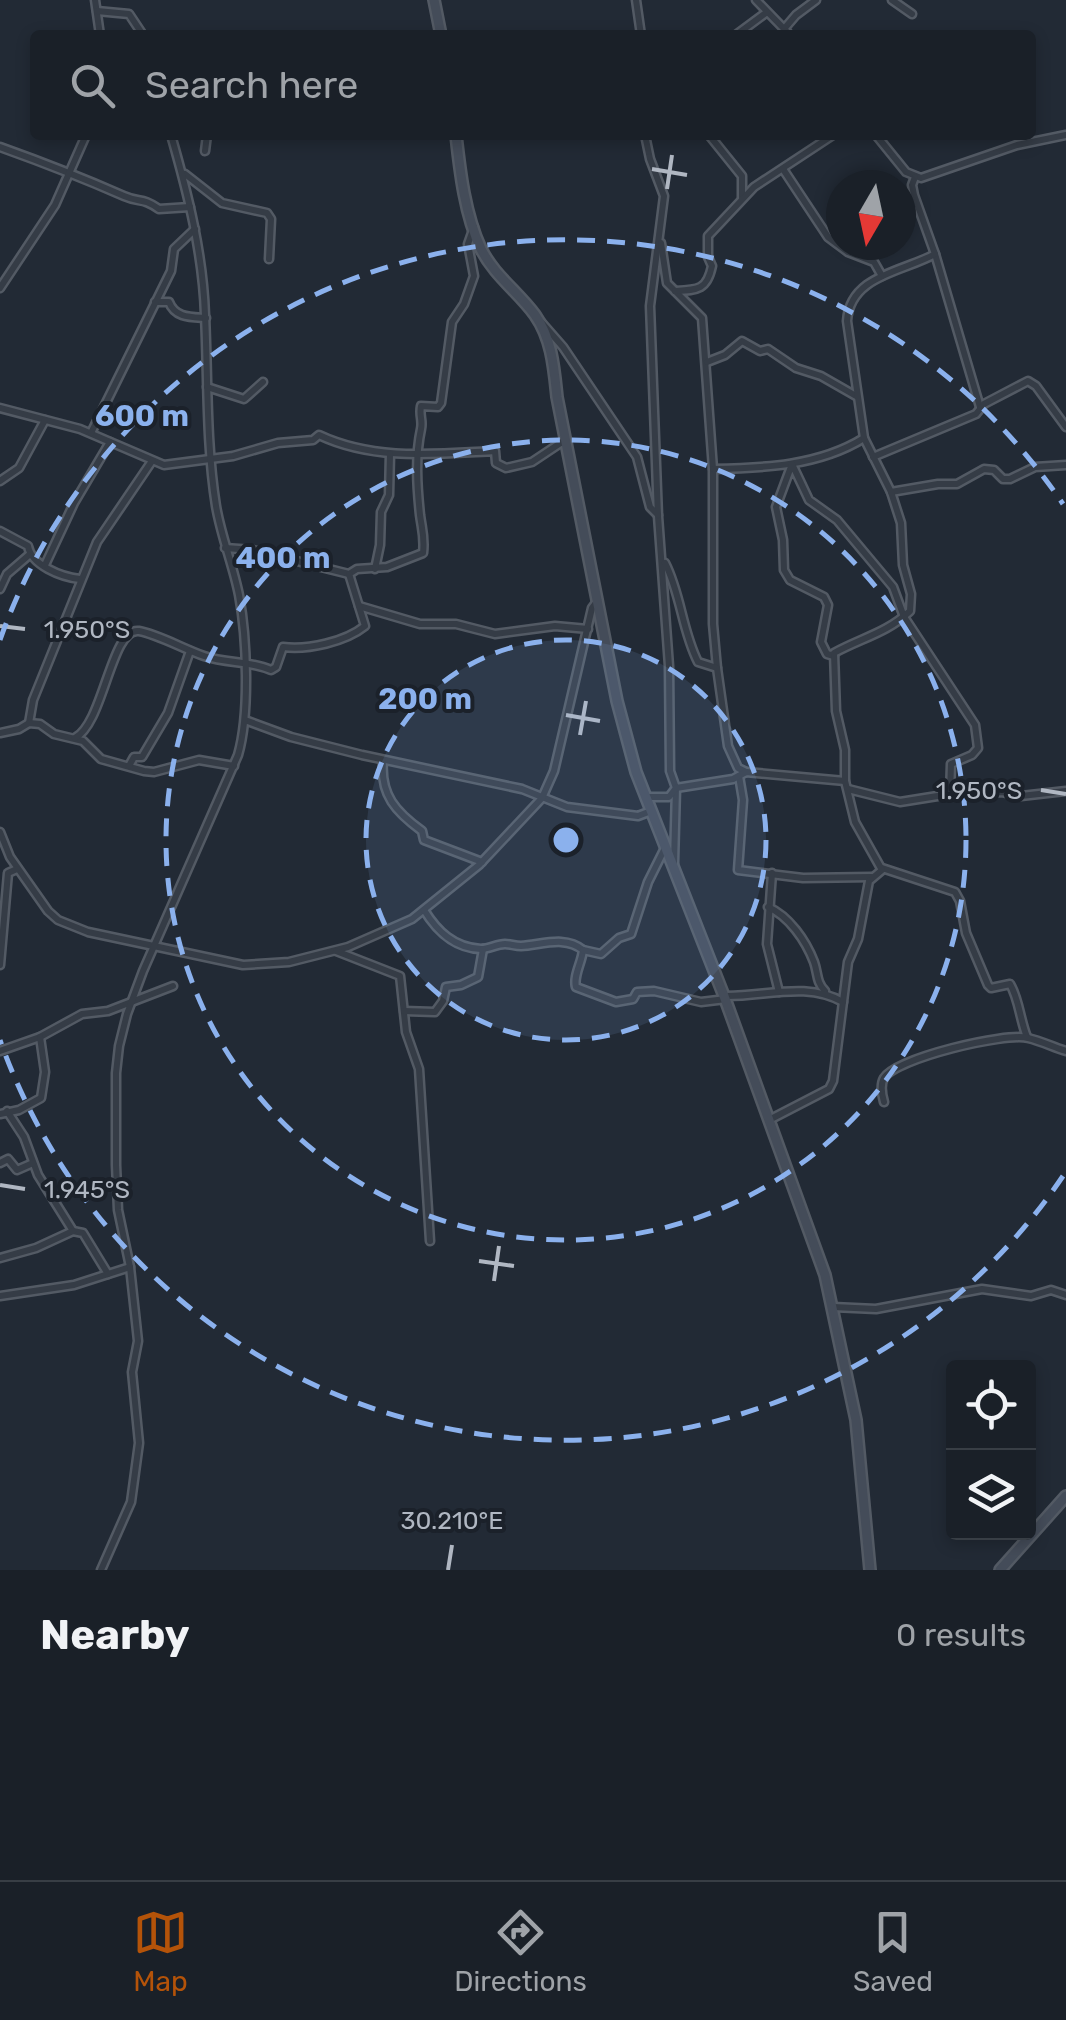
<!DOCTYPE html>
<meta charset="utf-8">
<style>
:root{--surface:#1a2028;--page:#272d34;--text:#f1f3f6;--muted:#9fa3a8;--line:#383e45;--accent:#b45309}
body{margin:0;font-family:Rubik,sans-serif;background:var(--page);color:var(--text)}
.controls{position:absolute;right:30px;bottom:30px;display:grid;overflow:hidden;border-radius:10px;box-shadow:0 5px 15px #0003}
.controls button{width:90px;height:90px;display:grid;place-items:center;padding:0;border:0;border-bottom:2px solid var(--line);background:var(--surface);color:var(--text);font:50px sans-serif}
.compass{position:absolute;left:826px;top:170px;width:90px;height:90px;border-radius:50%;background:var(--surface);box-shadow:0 5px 15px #0003;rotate:189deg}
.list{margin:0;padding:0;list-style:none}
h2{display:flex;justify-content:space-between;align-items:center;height:130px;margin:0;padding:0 40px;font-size:42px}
h2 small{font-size:32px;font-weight:400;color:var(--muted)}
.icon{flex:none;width:55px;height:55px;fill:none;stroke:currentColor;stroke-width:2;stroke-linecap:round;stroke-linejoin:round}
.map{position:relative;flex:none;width:1066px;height:1570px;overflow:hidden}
.search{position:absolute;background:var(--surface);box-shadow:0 5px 15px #0003;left:30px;right:30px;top:30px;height:110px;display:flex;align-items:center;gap:25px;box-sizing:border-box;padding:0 35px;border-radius:10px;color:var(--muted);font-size:38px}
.sheet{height:310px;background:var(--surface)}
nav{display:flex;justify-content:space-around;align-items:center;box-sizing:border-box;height:140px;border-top:2px solid var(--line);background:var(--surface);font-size:28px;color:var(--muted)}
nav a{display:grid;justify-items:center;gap:5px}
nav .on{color:var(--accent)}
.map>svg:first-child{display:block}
</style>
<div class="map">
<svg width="1066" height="1570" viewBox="0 0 1066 1570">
<rect width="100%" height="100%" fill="#222a35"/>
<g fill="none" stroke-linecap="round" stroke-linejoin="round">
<g stroke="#535a64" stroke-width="11">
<g id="street">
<polyline points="95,0 100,35"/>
<polyline points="636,0 641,35"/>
<polyline points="756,0 790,35"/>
<polyline points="892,0 912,14"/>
<polyline points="97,11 129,14 143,35"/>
<polyline points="784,29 796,15 816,0"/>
<polyline points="736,35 767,12"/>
<polyline points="645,135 650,159 664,196 650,306 658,516 669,666 670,771 676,788 674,863"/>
<polyline points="709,135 742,176 742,197"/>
<polyline points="876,135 906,172 921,178 1017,145 1066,135"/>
<path d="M0,147c42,15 83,31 124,49 16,7 18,1 35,13l31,-2"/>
<polyline points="205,151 207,135"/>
<polyline points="783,169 828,237 848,252 874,262 882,276"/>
<polyline points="185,174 222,203 267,213 271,219 269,259"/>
<polyline points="661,243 667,283 702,318 713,469 713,624 717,668"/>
<polyline points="935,254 980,407"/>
<polyline points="0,288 55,205 86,135"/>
<path d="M675,291c23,-1 32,-1 37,-25l-4,-9v-21l46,-49 79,-52"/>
<path d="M155,302h14c6,16 22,15 37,16"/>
<polyline points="542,323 563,347 637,457 650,507 658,515"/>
<polyline points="707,362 725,355 742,341 760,351 768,349 796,368 821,376 856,396"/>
<polyline points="207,387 244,399 263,382"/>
<path d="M0,408l80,21 84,36 69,-9 45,-13 35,-3 6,-5c55,26 116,19 176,16l1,12 10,5 26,-6 33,-22"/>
<polyline points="91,433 171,271 174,249 195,229"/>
<polyline points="873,457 976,414 984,404 1028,381 1036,386 1066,427"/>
<path d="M713,469c51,-1 106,-3 151,-31"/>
<polyline points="0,481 19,468 45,420"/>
<polyline points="891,492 938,484 957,484 984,469 994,470 1003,479 1010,479 1035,467 1066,465"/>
<path d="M0,531l28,15c3,19 33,31 52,33"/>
<path d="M225,548l28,2 96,24 8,-5 30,-2 36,-14c2,-15 -1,-23 -3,-38 -3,-29 -5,-58 1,-86 2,-9 -2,-13 0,-23l17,1 3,-4 11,-81 12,-18 10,-28 -6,-32 6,-17"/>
<path d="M665,563c16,31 17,68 33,99l19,6 11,78 10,22 8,4"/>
<polyline points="45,565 74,503 110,442"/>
<polyline points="375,569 380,545 381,512 389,495 390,454"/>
<polyline points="0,589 7,574 29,555"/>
<polyline points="359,606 420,624 456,624 495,634 555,626 588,629"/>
<polyline points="834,656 827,654 821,642 828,605 824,597 790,580 784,570 783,540 776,507 792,464 809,500 837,520 893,587 904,617 975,725 978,748 972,755 951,764 950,794"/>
<polyline points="245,720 291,737 362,755 522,789 567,807 638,816 651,811"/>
<polyline points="29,723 33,700 97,542 152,461"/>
<polyline points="0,733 19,729 29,723 40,724 54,734 83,741 101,759 144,771 154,772 199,760 234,766"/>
<path d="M75,738c29,-15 36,-111 64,-107 18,3 45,18 65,25 24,8 44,4 67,14l5,-3 7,-20c25,3 62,-5 82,-21l-16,-52"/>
<path d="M383,761c-3,34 13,51 39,70l2,9 58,22"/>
<polyline points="129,766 134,757 142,757 168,713 190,651"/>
<polyline points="739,776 743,800 738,870 803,878 871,877"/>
<polyline points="848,789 900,802 950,794 1002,792 1021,796 1066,791"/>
<polyline points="646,797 669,797 676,788 733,779 746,772 845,781"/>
<polyline points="0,832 10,857 48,911 58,920 88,932 243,965 289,962 348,947 412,919 479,865 542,798 554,771 592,608 598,600"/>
<path d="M882,868l73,24 5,9 6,32 22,52 3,3 19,-4c9,15 10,36 17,53"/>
<polyline points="772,873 767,944 779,992"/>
<path d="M768,907c21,9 38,34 46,55 4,11 2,20 11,29"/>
<path d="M424,910c13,21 30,38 57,39 8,0 16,-5 24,-5 5,0 10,2 16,2 20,-1 44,-11 62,4 -1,12 -10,26 -7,37l40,15 17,-3 4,-7 17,-1 47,11 25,-3"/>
<polyline points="583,950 601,954 619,938 631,934 648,882 665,848"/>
<polyline points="336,951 400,976 406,1032 419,1069 430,1241"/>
<polyline points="0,965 8,873 17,869"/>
<path d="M724,996c41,1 82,-15 119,6"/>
<polyline points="404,1011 435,1012 443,1001 446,987 461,985 478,977 483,949"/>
<polyline points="0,1051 40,1037 82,1014 108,1011 173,986"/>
<path d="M884,1102c-2,-7 -4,-17 0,-24 12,-20 122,-46 144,-40 13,3 25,9 38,13"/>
<polyline points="7,1111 24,1137 38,1175 73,1231 83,1233 108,1274"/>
<polyline points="0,1114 19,1110 41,1098 45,1072 40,1037"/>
<path d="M769,1120l60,-31 4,-8 15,-119 10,-23 11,-58 13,-11 -27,-48 -10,-41v-31l-9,-39 -2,-58c27,-15 53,-20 76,-42l1,-17 -8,-29 -2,-42 -10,-31 -27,-54 -17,-117c3,-46 56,-49 88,-67l-21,-59 -2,-10 3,-8"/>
<polyline points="0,1163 8,1159 17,1170 33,1163"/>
<polyline points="0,1258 36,1248 73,1231"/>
<polyline points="0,1296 74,1285 130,1267"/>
<polyline points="833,1307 876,1309 982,1289 1031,1296 1051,1290 1066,1295"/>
<path d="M101,1570l30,-68 8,-59 -7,-71 6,-31 -8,-74 -12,-57 -2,-45v-92l3,-27 8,-32 16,-43 95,-216c12,-42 9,-117 1,-160 -6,-30 -18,-59 -23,-89 -10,-63 -8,-128 -11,-191 -2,-61 -17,-121 -34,-180"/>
</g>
</g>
<g stroke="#535a64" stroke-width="14">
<g id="secondary">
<polyline points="434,0 441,35"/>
<path d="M456,135c4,37 9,80 25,114 13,26 37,43 54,66 17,24 19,53 22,82l60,304 19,71 88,224 101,279 31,145 14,150"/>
<polyline points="1000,1570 1066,1496"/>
</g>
</g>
<use href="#street" stroke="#353c46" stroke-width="6"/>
<use href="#secondary" stroke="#444c59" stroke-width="9"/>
</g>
<path fill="none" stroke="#b0b7c2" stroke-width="4" d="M652,169l35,6M667,189l5,-34M0,626l25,3M566,715l34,6M580,735l6,-34M1041,790l25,4M0,1185l25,4M479,1261l35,5M494,1281l5,-35M448,1570l4,-25"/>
<circle cx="566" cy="840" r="200" fill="#8bb1ed" fill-opacity=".12"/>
<g fill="none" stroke="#8bb1ed" stroke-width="5" stroke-dasharray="18 12">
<circle cx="566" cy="840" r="200"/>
<circle cx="566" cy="840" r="400"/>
<path d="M1063 1176A600 600 0 0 1 0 1040M0 640A600 600 0 0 1 1063 504"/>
</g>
<g font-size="25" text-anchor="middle" fill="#b0b7c2" stroke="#1b212a" stroke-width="8" stroke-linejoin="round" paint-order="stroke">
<text x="87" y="638">1.950°S</text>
<text x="979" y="799">1.950°S</text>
<text x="87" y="1198">1.945°S</text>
<text x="452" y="1529">30.210°E</text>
</g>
<circle cx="566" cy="840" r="15" fill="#8bb1ed" stroke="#1b212a" stroke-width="5"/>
<g font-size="30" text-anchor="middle" font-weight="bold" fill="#8bb1ed" stroke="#1b212a" stroke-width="8" stroke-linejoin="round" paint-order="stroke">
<text x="142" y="426">600 m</text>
<text x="283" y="568">400 m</text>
<text x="425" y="709">200 m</text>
</g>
</svg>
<div class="controls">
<button><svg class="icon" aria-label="locate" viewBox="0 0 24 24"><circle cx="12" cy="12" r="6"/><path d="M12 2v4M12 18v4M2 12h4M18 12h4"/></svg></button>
<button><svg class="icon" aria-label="layers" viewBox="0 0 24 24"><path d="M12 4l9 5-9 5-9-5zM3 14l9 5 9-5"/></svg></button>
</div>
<svg class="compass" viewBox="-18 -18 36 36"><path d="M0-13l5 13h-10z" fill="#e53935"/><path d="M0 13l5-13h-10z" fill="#9fa3a8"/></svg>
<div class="search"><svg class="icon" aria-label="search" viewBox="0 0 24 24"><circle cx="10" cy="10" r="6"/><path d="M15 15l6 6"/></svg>Search here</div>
</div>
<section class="sheet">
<h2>Nearby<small>0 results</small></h2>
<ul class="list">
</ul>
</section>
<nav>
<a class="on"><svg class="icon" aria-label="map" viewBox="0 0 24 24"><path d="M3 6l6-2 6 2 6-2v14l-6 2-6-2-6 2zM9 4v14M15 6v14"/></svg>Map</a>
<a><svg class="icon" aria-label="directions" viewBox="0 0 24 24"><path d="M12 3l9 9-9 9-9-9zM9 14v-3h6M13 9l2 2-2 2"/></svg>Directions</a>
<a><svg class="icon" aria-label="saved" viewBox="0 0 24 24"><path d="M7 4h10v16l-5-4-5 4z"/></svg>Saved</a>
</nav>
